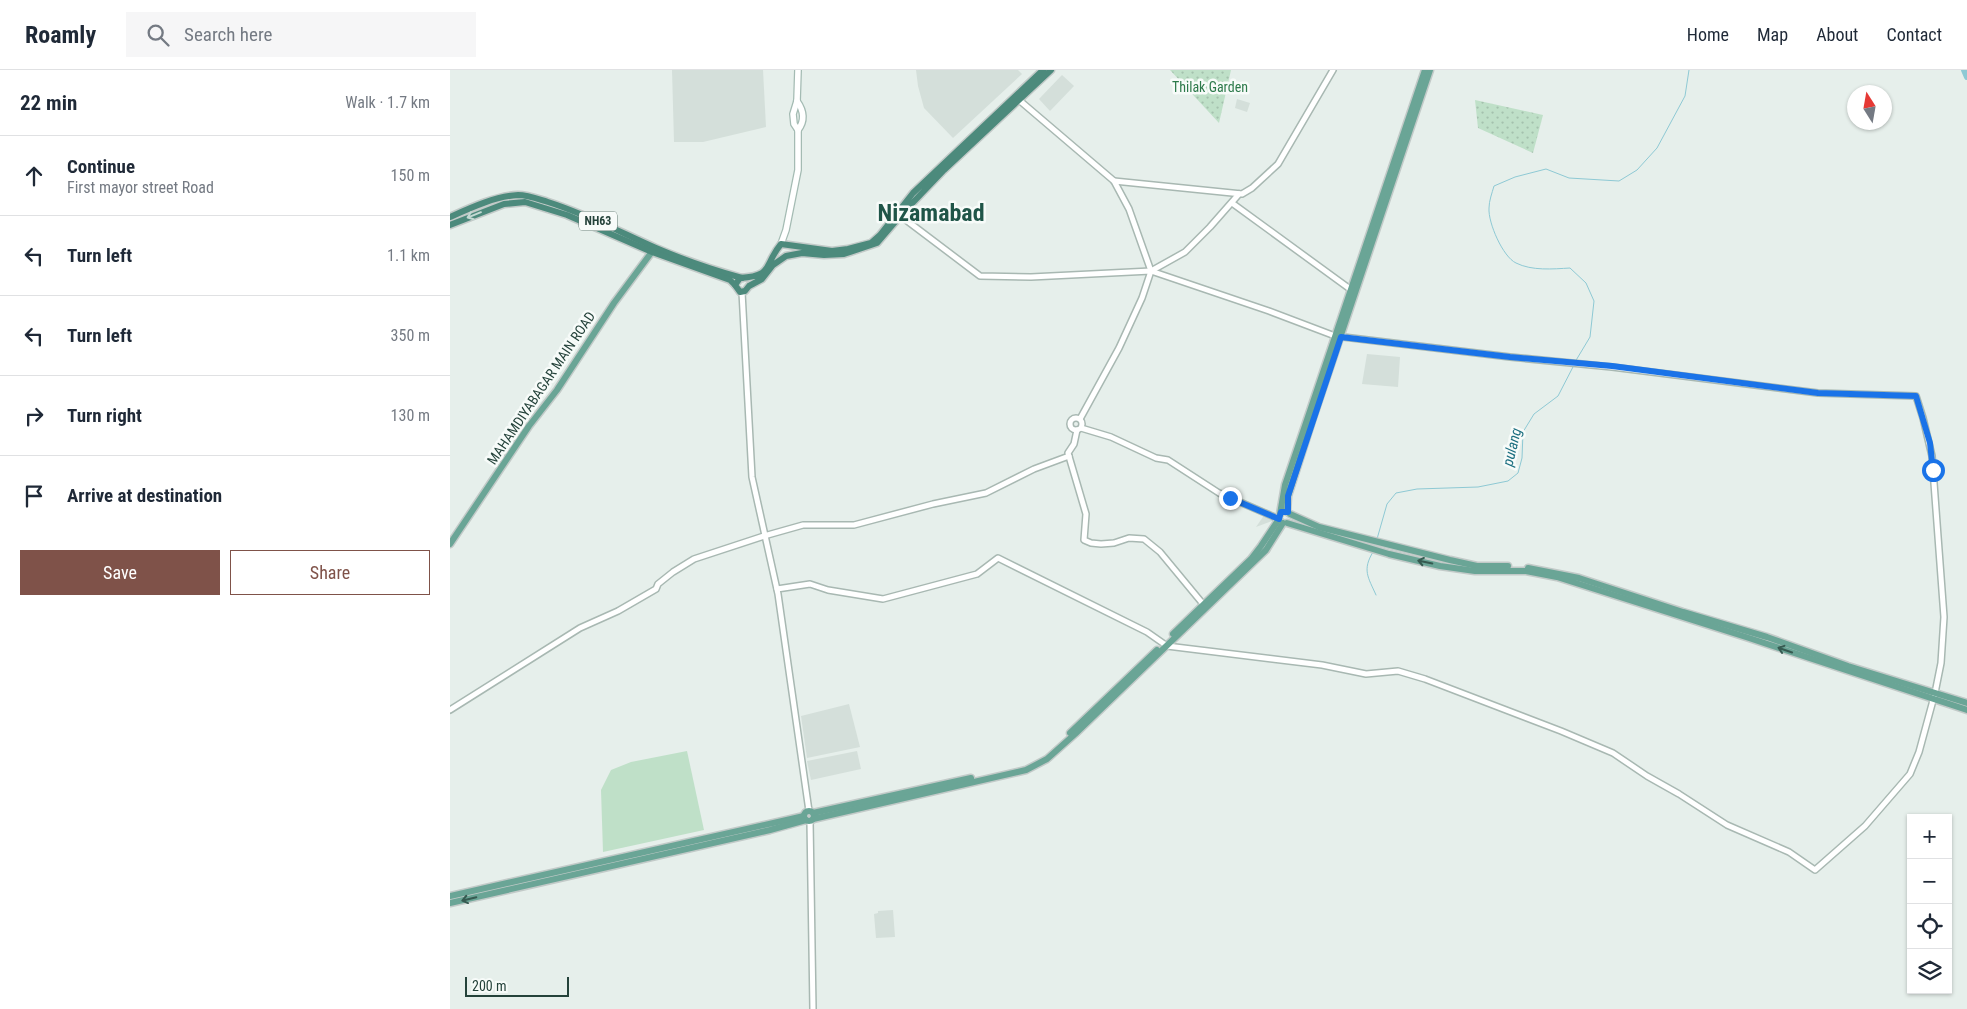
<!DOCTYPE html>
<meta charset="utf-8">
<style>
:root{--surface:#fff;--page:#f6f6f7;--text:#1f2937;--muted:#747a83;--line:#e0e1e3;--accent:#7f5249}
body{margin:0;font-family:"Roboto Condensed",sans-serif;background:var(--page);color:var(--text)}
.controls{position:absolute;right:15px;bottom:15px;display:grid;overflow:hidden;border-radius:0px;box-shadow:0 1px 4px #0004}
.controls button{width:45px;height:45px;display:grid;place-items:center;padding:0;border:0;border-bottom:1px solid var(--line);background:var(--surface);color:var(--text);font:25px sans-serif}
.compass{position:absolute;left:1397px;top:15px;width:45px;height:45px;border-radius:50%;background:var(--surface);box-shadow:0 1px 4px #0004;rotate:349deg}
.scale{position:absolute;left:15px;bottom:12px;width:104px;box-sizing:border-box;padding-left:5px;border:2px solid #24423a;border-top:0;font-size:14px;line-height:18px;white-space:nowrap;color:#24423a;-webkit-text-stroke:4px #f7fbf9;paint-order:stroke}
.stop{position:absolute;width:15px;height:15px;margin:-11px;border:4px solid #1a73e8;border-radius:50%;background:#fff}
.stop.end{background:#1a73e8;border-color:#fff;box-shadow:0 1px 5px #0008}
.list{margin:0;padding:0;list-style:none}
h2{display:flex;justify-content:space-between;align-items:center;height:65px;margin:0;padding:0 20px;font-size:21px}
h2 small{font-size:16px;font-weight:400;color:var(--muted)}
.list li{display:grid;grid-template-columns:32px 1fr auto;gap:15px;align-items:center;box-sizing:border-box;height:80px;padding:0 20px;border-top:1px solid var(--line)}
.list b{display:block;font-size:19px;white-space:nowrap}
.list p{margin:0;font-size:16px;white-space:nowrap;color:var(--muted)}
.list em{font-size:16px;font-style:normal;color:var(--muted)}
.actions{display:flex;gap:10px;padding:15px 20px}
.actions a{flex:1;padding:11px 0;border:1px solid var(--accent);border-radius:0px;text-align:center;font-size:18px;color:var(--accent)}
.actions .main{background:var(--accent);color:#fff}
.icon{flex:none;width:28px;height:28px;fill:none;stroke:currentColor;stroke-width:2;stroke-linecap:round;stroke-linejoin:round}
.map{position:relative;flex:none;width:1517px;height:939px;overflow:hidden}
header{display:flex;align-items:center;gap:30px;box-sizing:border-box;height:70px;padding:0 25px;background:var(--surface);border-bottom:1px solid var(--line)}
header strong{font-size:24px}
nav{display:flex;gap:28px;margin-inline-start:auto;font-size:18px}
.search{width:350px;height:45px;background:var(--page);display:flex;align-items:center;gap:12px;box-sizing:border-box;padding:0 18px;border-radius:0px;color:var(--muted);font-size:19px}
main{display:flex}
aside{flex:1;background:var(--surface)}
.map>svg:first-child{display:block}
</style>
<header>
<strong>Roamly</strong>
<div class="search"><svg class="icon" aria-label="search" viewBox="0 0 24 24"><circle cx="10" cy="10" r="6"/><path d="M15 15l6 6"/></svg>Search here</div>
<nav><a>Home</a><a>Map</a><a>About</a><a>Contact</a></nav>
</header>
<main>
<aside>
<h2>22 min<small>Walk · 1.7 km</small></h2>
<ul class="list">
<li><svg class="icon" aria-label="ahead" viewBox="0 0 24 24"><path d="M12 20V5M6 11l6-6 6 6"/></svg><div><b>Continue</b><p>First mayor street Road</p></div><em>150 m</em></li>
<li><svg class="icon" aria-label="left" viewBox="0 0 24 24"><path d="M17 20v-9H6M10 6l-5 5 5 5"/></svg><div><b>Turn left</b></div><em>1.1 km</em></li>
<li><svg class="icon" aria-label="left" viewBox="0 0 24 24"><path d="M17 20v-9H6M10 6l-5 5 5 5"/></svg><div><b>Turn left</b></div><em>350 m</em></li>
<li><svg class="icon" aria-label="right" viewBox="0 0 24 24"><path d="M7 20v-9h11M14 6l5 5-5 5"/></svg><div><b>Turn right</b></div><em>130 m</em></li>
<li><svg class="icon" aria-label="arrive" viewBox="0 0 24 24"><path d="M6 21V4h12l-3 4 3 4H6"/></svg><div><b>Arrive at destination</b></div></li>
</ul>
<div class="actions"><a class="main">Save</a><a>Share</a></div>
</aside>
<div class="map">
<svg width="1517" height="939" viewBox="0 0 1517 939">
<defs>
<pattern id="green-dots" width="8" height="8" patternUnits="userSpaceOnUse" patternTransform="scale(1.25)"><rect width="8" height="8" fill="#bfe0c8"/><path d="M2 2h.1M6 6h.1" fill="none" stroke="#a4c1ad" stroke-width="1.8" stroke-linecap="round"/></pattern>
</defs>
<rect width="100%" height="100%" fill="#e6efeb"/>
<g fill="#d4dfda">
<polygon points="222,0 313,0 316,57 253,72 224,72"/>
<polygon points="466,0 568,0 572,4 503,68 474,38 468,16"/>
<polygon points="612,5 624,16 600,41 589,29"/>
<polygon points="787,29 800,33 797,42 785,38"/>
<polygon points="917,284 950,287 948,317 912,314"/>
<polygon points="815,444 825,450 806,457"/>
<polygon points="399,634 410,677 357,688 351,646"/>
<polygon points="407,681 411,699 361,710 357,691"/>
<polygon points="443,840 445,867 426,868 424,844 428,843 428,841"/>
</g>
<g fill="url(#green-dots)">
<polygon points="720,0 781,0 769,53"/>
<polygon points="1025,30 1093,45 1083,83 1028,58"/>
</g>
<polygon fill="#bfe0c8" points="237,681 254,760 153,782 151,720 161,700 181,692"/>
<g fill="none" stroke-linecap="round" stroke-linejoin="round">
<g stroke="#8ec9d4" stroke-width="1">
<path d="M1125,292l15,-25 4,-36 -8,-18 -16,-15c-17,1 -38,3 -54,-5 -13,-6 -28,-40 -27,-55 0,-7 3,-15 5,-22l21,-9 31,-8 23,9 50,3 18,-11 20,-22 28,-52 4,-26"/>
<polyline points="927,469 937,434 946,423 967,419 1028,417 1058,411 1068,403 1072,388 1073,362 1084,344 1108,326 1124,295"/>
<path d="M923,482c-11,18 -5,25 3,43"/>
</g>
<polyline stroke="#8ec9d4" stroke-width="6" points="1514,0 1517,7"/>
<g stroke="#a8b8b2" stroke-width="8">
<g id="tertiary">
<polyline points="569,30 664,111 679,139 701,201 692,228 669,278 630,349"/>
<polyline points="664,111 792,124 802,118 828,94 883,0"/>
<polyline points="782,133 900,219"/>
<polyline points="701,201 735,182 760,157 789,124"/>
<polyline points="292,222 302,407 328,524 359,741"/>
<circle cx="626" cy="354" r="6"/>
<polyline points="631,358 661,367 706,388 718,390 769,423 829,449"/>
<polyline points="627,360 624,374 618,383 636,444 634,470 641,473 651,474 664,473 679,468 694,469 710,482 753,534"/>
<polyline points="327,519 360,514 378,520 433,529 527,504 548,488 697,562 717,576 872,595 916,604 948,601 975,609 1111,661 1163,683 1197,706 1229,724 1277,755 1339,782 1365,800 1415,756 1460,704 1469,682 1485,623 1491,593 1494,547 1482,386 1473,348 1466,326 1368,323 1162,297 1060,287 885,266 819,241 701,201 581,207 530,206 448,144"/>
<polyline points="0,640 130,558 168,541 206,519 208,514 223,502 244,489 314,466 353,455 404,455 483,434 536,423 584,399 619,386"/>
<polyline points="360,751 363,939"/>
</g>
</g>
<g stroke="#a4bbb3" stroke-width="8">
<g id="secondary">
<path d="M347,31c7,10 8,20 1,29"/>
<polyline points="331,174 336,160 348,100 348,60 344,54 343,44 347,31 348,0"/>
</g>
</g>
<g stroke="#c2cac8" stroke-width="9">
<g id="primary">
<polyline points="837,442 838,426 862,351 980,0"/>
<polyline points="830,444 835,415 975,0"/>
<polyline points="840,444 869,457 1000,490 1027,496 1058,496"/>
<polyline points="837,453 939,484 990,496 1025,501 1076,501 1107,507 1299,568 1517,640"/>
<polyline points="0,474 79,356 107,320 164,233 204,179"/>
<polyline points="1078,498 1129,508 1233,542 1317,567 1398,596 1517,633"/>
<polyline points="723,564 801,489 811,476 829,449"/>
<polyline points="620,663 707,580"/>
<circle cx="359" cy="746" r="5"/>
<polyline points="363,743 521,708"/>
<polyline points="363,749 576,700 597,689 625,664 816,480 833,453"/>
<polyline points="0,826 354,746"/>
<polyline points="0,833 320,760 356,750"/>
</g>
</g>
<g stroke="#c2cac8" stroke-width="9">
<g id="trunk">
<path d="M593,0l-130,123 -33,42 -9,8 -23,6 -16,2 -51,-7c-18,22 -7,32 -41,34l-5,7 5,7 5,-1 4,-5 13,-7 11,-14 13,-9 16,-3 22,2 20,-1 33,-11 24,-28 43,-45 107,-100"/>
<path d="M0,147c20,-9 46,-21 68,-22 10,0 20,4 30,7 38,12 72,30 108,46 28,12 57,22 86,30"/>
<polyline points="0,155 54,134 75,132 117,145 202,182 280,210 285,215"/>
</g>
</g>
<use href="#tertiary" stroke="#fff" stroke-width="5"/>
<use href="#secondary" stroke="#fff" stroke-width="5.5"/>
<use href="#primary" stroke="#6aa596" stroke-width="6"/>
<use href="#trunk" stroke="#4c8a7c" stroke-width="6"/>
</g>
<defs><path id="oneway-shaft" d="M-6 0H5M1.5-3L5.5 0L1.5 3" fill="none" stroke-width="1.6" stroke-linecap="round" stroke-linejoin="round" transform="scale(1.25)"/></defs>
<use stroke="#c4d9d4" href="#oneway-shaft" transform="translate(24 145) rotate(158)"/>
<g stroke="#365b51">
<use href="#oneway-shaft" transform="translate(975 492) rotate(-168)"/>
<use href="#oneway-shaft" transform="translate(1335 580) rotate(-161)"/>
<use href="#oneway-shaft" transform="translate(19 829) rotate(167)"/>
</g>
<g fill="none" stroke-linecap="round" stroke-linejoin="round">
<polyline stroke="#1a73e8" stroke-width="6" points="780,428 829,449 831,442 838,442 838,426 891,267 1060,287 1162,296 1368,323 1466,326 1480,373 1483,400"/>
</g>
<g text-anchor="middle" stroke-width="5" stroke-linejoin="round" paint-order="stroke">
<rect fill="#f7fbf9" stroke="#637a73" stroke-width="1" x="129" y="141.5" width="38" height="19" rx="4"/>
<g font-size="12" font-weight="bold" fill="#24423a">
<text x="148" y="155">NH63</text>
</g>
<g font-size="14" fill="#2d7a4b" stroke="#f7fbf9">
<text x="760" y="22">Thilak Garden</text>
</g>
<g font-size="14" fill="#24423a" stroke="#f7fbf9">
<text transform="translate(91 318) rotate(-56)" y="5">MAHAMDIYABAGAR MAIN ROAD</text>
</g>
<g font-size="15" font-style="italic" fill="#1c6f80" stroke="#f7fbf9">
<text transform="translate(1062 377) rotate(-76)" y="5">pulang</text>
</g>
<g font-size="24" font-weight="bold" fill="#1f5548" stroke="#f7fbf9">
<text x="481" y="151">Nizamabad</text>
</g>
</g>
</svg>
<div class="controls">
<button>+</button>
<button>−</button>
<button><svg class="icon" aria-label="locate" viewBox="0 0 24 24"><circle cx="12" cy="12" r="6"/><path d="M12 2v4M12 18v4M2 12h4M18 12h4"/></svg></button>
<button><svg class="icon" aria-label="layers" viewBox="0 0 24 24"><path d="M12 4l9 5-9 5-9-5zM3 14l9 5 9-5"/></svg></button>
</div>
<svg class="compass" viewBox="-18 -18 36 36"><path d="M0-13l5 13h-10z" fill="#e53935"/><path d="M0 13l5-13h-10z" fill="#747a83"/></svg>
<div class="scale">200 m</div>
<div class="stop" style="left:1483px;top:400px"></div>
<div class="stop end" style="left:780px;top:428px"></div>
</div>
</main>
